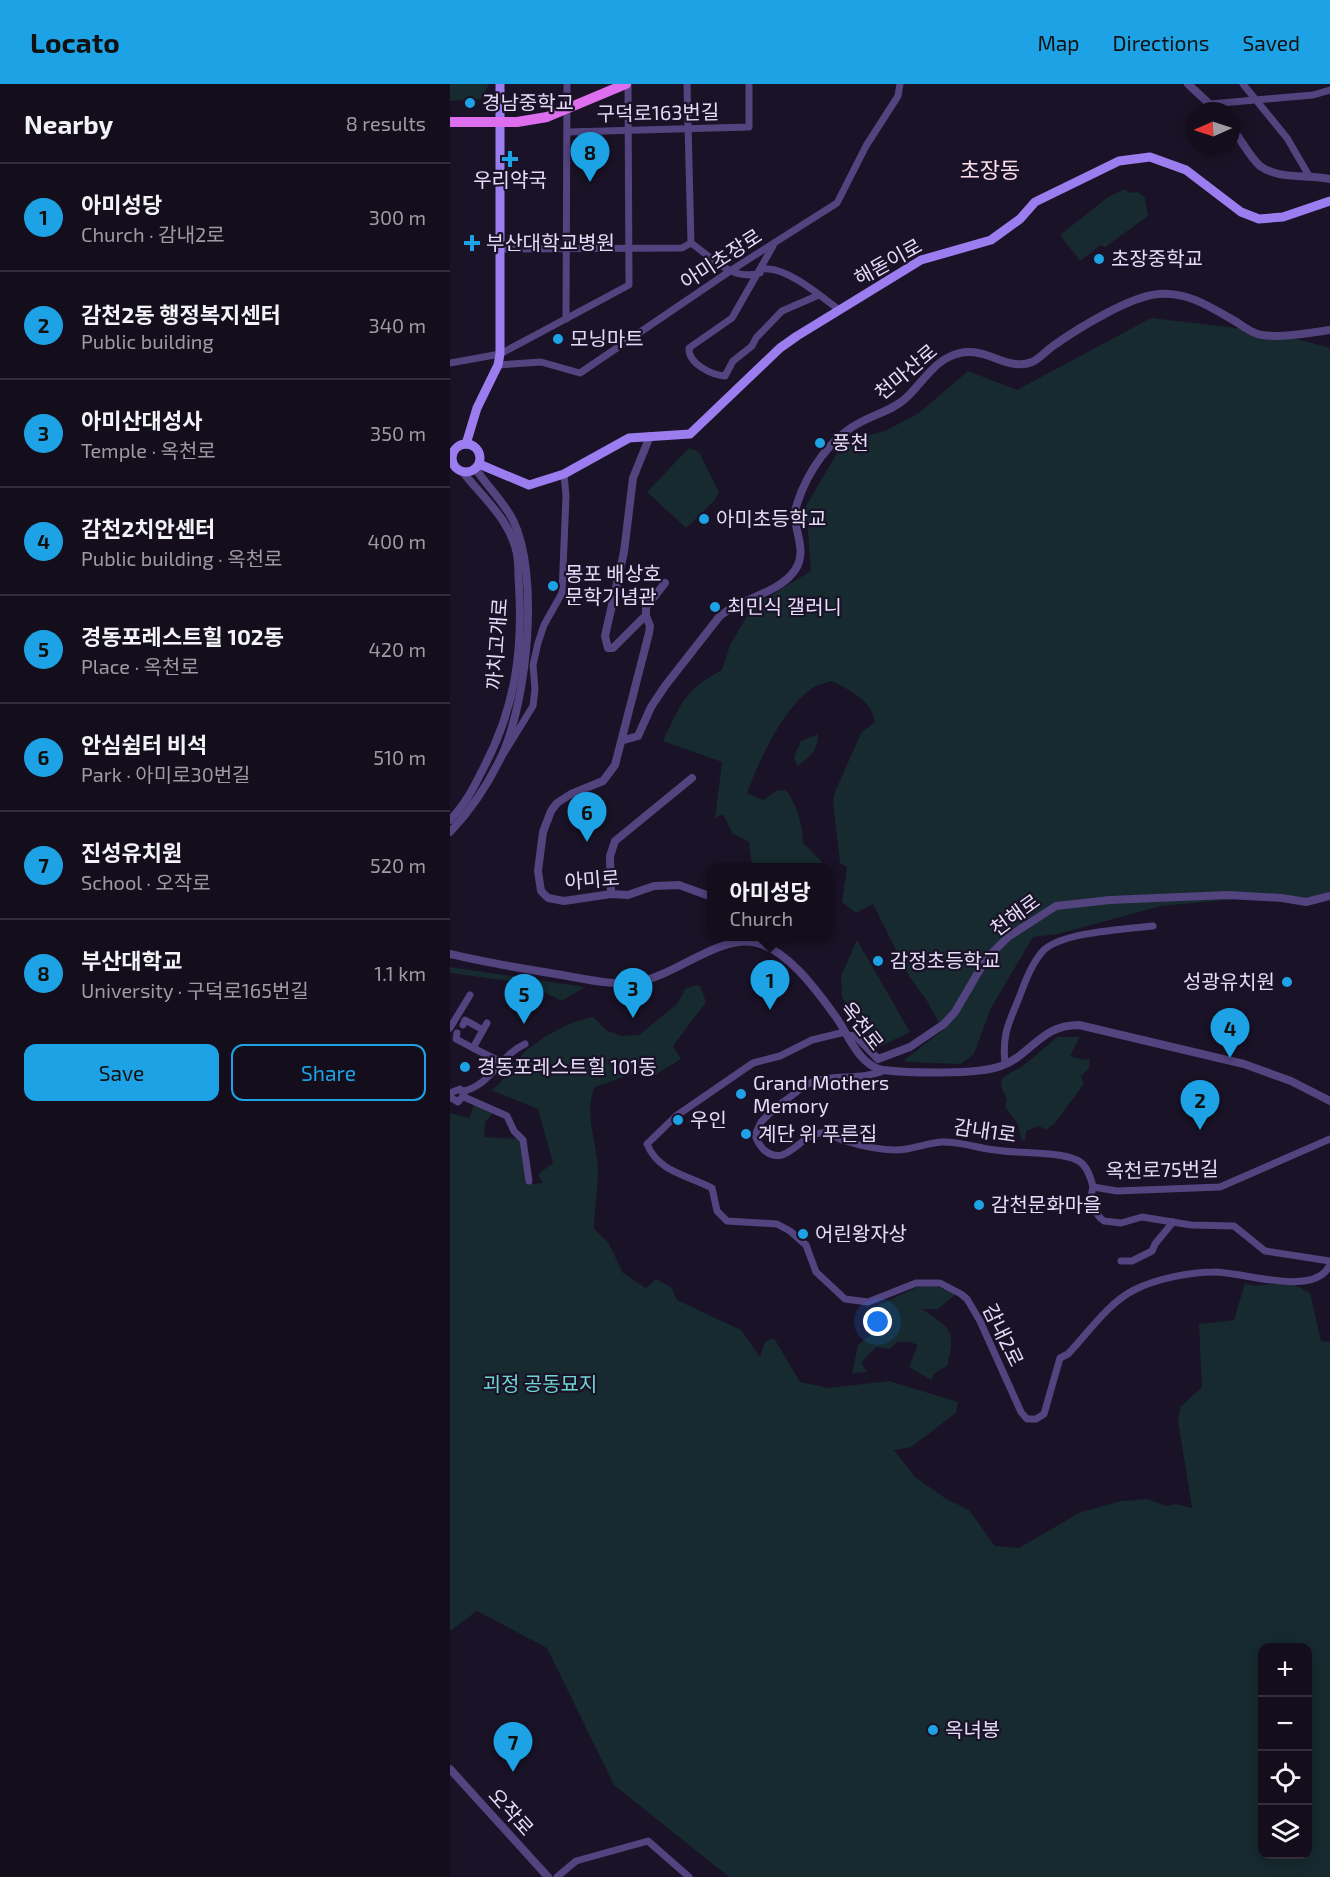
<!DOCTYPE html>
<meta charset="utf-8">
<style>
:root{--surface:#140e1c;--page:#211c29;--text:#f1f3f6;--muted:#9d9ca3;--line:#332e3b;--accent:#1da3e5}
body{margin:0;font-family:"Exo 2","Noto Sans KR",sans-serif;background:var(--page);color:var(--text)}
.controls{position:absolute;right:18px;bottom:18px;display:grid;overflow:hidden;border-radius:12px;box-shadow:0 3px 15px #0003}
.controls button{width:54px;height:54px;display:grid;place-items:center;padding:0;border:0;border-bottom:2px solid var(--line);background:var(--surface);color:var(--text);font:30px sans-serif}
.compass{position:absolute;left:736px;top:18px;width:54px;height:54px;border-radius:50%;background:var(--surface);box-shadow:0 3px 15px #0003;rotate:267deg}
.you{position:absolute;left:428px;top:1238px;width:21px;height:21px;margin:-15px;border:4px solid #fff;border-radius:50%;background:#1a73e8;box-shadow:0 0 0 9px #1a73e833}
.badge{display:grid;place-items:center;width:39px;height:39px;border-radius:50%;background:var(--accent);color:#111;font-size:20px;font-weight:700}
.pin{position:absolute;translate:-50% -50px;filter:drop-shadow(0 2px 3px #0008)}
.pin::after{content:'';position:absolute;top:32px;width:21px;height:18px;background:inherit;clip-path:polygon(0 0,100% 0,50% 100%)}
.popup{position:absolute;left:257px;top:779px;width:126px;height:78px;box-sizing:border-box;display:grid;place-content:center;border-radius:12px;background:var(--surface);filter:drop-shadow(0 2px 4px #0005);font-size:20px;white-space:nowrap;color:var(--muted)}
.popup b{font-size:22px;color:var(--text)}
.popup::after{content:'';position:absolute;left:50%;top:100%;margin-left:-12px;border:12px solid transparent;border-top-color:var(--surface)}
.list{margin:0;padding:0;list-style:none}
h2{display:flex;justify-content:space-between;align-items:center;height:78px;margin:0;padding:0 24px;font-size:26px}
h2 small{font-size:20px;font-weight:400;color:var(--muted)}
.list li{display:grid;grid-template-columns:39px 1fr auto;gap:18px;align-items:center;box-sizing:border-box;height:108px;padding:0 24px;border-top:2px solid var(--line)}
.list b{display:block;font-size:22px;white-space:nowrap}
.list p{margin:0;font-size:20px;white-space:nowrap;color:var(--muted)}
.list em{font-size:20px;font-style:normal;color:var(--muted)}
.actions{display:flex;gap:12px;padding:18px 24px}
.actions a{flex:1;padding:14px 0;border:2px solid var(--accent);border-radius:12px;text-align:center;font-size:21px;color:var(--accent)}
.actions .main{background:var(--accent);color:#111}
.icon{flex:none;width:33px;height:33px;fill:none;stroke:currentColor;stroke-width:2;stroke-linecap:round;stroke-linejoin:round}
.map{position:relative;flex:none;width:880px;height:1793px;overflow:hidden}
header{display:flex;align-items:center;gap:36px;box-sizing:border-box;height:84px;padding:0 30px;background:var(--accent);color:#111}
header strong{font-size:28px}
nav{display:flex;gap:33px;margin-inline-start:auto;font-size:21px}
main{display:flex}
aside{flex:1;background:var(--surface)}
.map>svg:first-child{display:block}
</style>
<header>
<strong>Locato</strong>
<nav><a>Map</a><a>Directions</a><a>Saved</a></nav>
</header>
<main>
<aside>
<h2>Nearby<small>8 results</small></h2>
<ul class="list">
<li><span class="badge">1</span><div><b>아미성당</b><p>Church · 감내2로</p></div><em>300 m</em></li>
<li><span class="badge">2</span><div><b>감천2동 행정복지센터</b><p>Public building</p></div><em>340 m</em></li>
<li><span class="badge">3</span><div><b>아미산대성사</b><p>Temple · 옥천로</p></div><em>350 m</em></li>
<li><span class="badge">4</span><div><b>감천2치안센터</b><p>Public building · 옥천로</p></div><em>400 m</em></li>
<li><span class="badge">5</span><div><b>경동포레스트힐 102동</b><p>Place · 옥천로</p></div><em>420 m</em></li>
<li><span class="badge">6</span><div><b>안심쉼터 비석</b><p>Park · 아미로30번길</p></div><em>510 m</em></li>
<li><span class="badge">7</span><div><b>진성유치원</b><p>School · 오작로</p></div><em>520 m</em></li>
<li><span class="badge">8</span><div><b>부산대학교</b><p>University · 구덕로165번길</p></div><em>1.1 km</em></li>
</ul>
<div class="actions"><a class="main">Save</a><a>Share</a></div>
</aside>
<div class="map">
<svg width="880" height="1793" viewBox="0 0 880 1793">
<rect width="100%" height="100%" fill="#1a1226"/>
<g fill="#162a2f" fill-rule="evenodd">
<polygon points="0,0 39,0 31,15 0,17"/>
<polygon points="676,105 678,109 688,108 695,114 698,132 655,163 651,161 630,177 610,151 658,113"/>
<path d="M701,234l120,14 59,16v543l-10,5 -15,2 -24,-3 -120,11 -103,28 -25,3 -42,71 -17,46 -13,10 -54,-2 -3,-2 39,-30 -16,-29 -18,-25 -36,-72 -17,9 -14,-11 5,-35 -7,-4 -7,-62 2,-9 26,-59 14,-11c-3,-22 -25,-31 -43,-41 -7,2 -17,4 -22,9 -29,22 -50,69 -63,103l16,7 13,-9 10,-1c12,17 16,32 17,53l24,24h-71l-5,-7 -2,-18 -17,-9 -9,-19 -8,4 7,-56 -59,-21c18,-38 21,-50 59,-71l8,-25 23,-39 58,-35 -5,-65 37,-63 44,-13 32,-17 49,-42 49,19z"/>
<polygon points="239,364 249,368 269,408 264,417 236,444 197,408"/>
<path d="M368,650c0,16 -7,23 -21,32l-3,-9 7,-16z"/>
<polygon points="407,856 460,948 425,965 392,913 391,892"/>
<polygon points="0,883 135,903 112,917 75,899 0,889"/>
<path d="M246,901l4,1 6,16 -33,44 8,13 -31,19 -10,-7 -45,16c-12,25 3,59 3,85 0,19 -4,38 -4,57l14,13 15,31 23,15 10,-9 16,9 5,12 64,30 19,27 5,-15 9,-4 26,44 29,6 60,-7 69,21 -2,11 -45,34 -17,3 21,27 30,21 24,12 26,36 24,2 62,-36 41,-11 26,-2 18,7 10,-2 16,4 -14,-87 2,-14 22,-20 -3,-63 35,-4 11,-37 9,3 35,-4 21,11 11,48 9,1v535h-601l-115,-92 -67,-137 -70,-37 -27,20v-518l19,5 6,-17 20,10 -10,11 -1,15 37,2 6,40 6,5 10,-1 -5,-9 15,-11 -15,-54 -47,-19c12,-7 19,-21 28,-32 14,-17 52,-38 74,-41l13,13 15,6 18,-1 39,-32 7,-14zM812,1564h46v206h-46z"/>
<polygon points="607,953 630,953 620,972 634,976 640,975 639,984 631,992 634,1000 604,1040 596,1046 589,1042 576,1047 575,1057 571,1055 568,1040 555,1023 557,1015 551,1003 552,994 574,981"/>
<path d="M486,1202l20,8 -18,15h-16c28,20 35,20 25,57l-12,7 -4,7 -22,-13 9,-22 -8,-3h-13l-7,7 -14,-2 -15,16 6,9 -15,1 6,-28 12,-10 -2,-9 9,-20 40,-19z"/>
</g>
<g fill="none" stroke-linecap="round" stroke-linejoin="round">
<g stroke="#53437f" stroke-width="7">
<polyline points="237,0 241,159"/>
<polyline points="793,0 837,54 858,90"/>
<polyline points="760,20 863,11 880,6"/>
<polyline points="118,48 299,43 299,0"/>
<path d="M323,162l-41,72 -43,30c-1,16 23,27 36,28l8,-15 19,-15 4,-8 26,-27 37,-16"/>
<path d="M50,165l182,-1 9,-5c20,14 42,39 69,30"/>
<path d="M312,185c23,-4 59,27 77,41"/>
<polyline points="116,235 117,0"/>
<polyline points="0,279 50,270 179,201 178,0"/>
<polyline points="48,281 91,278 130,289 280,187 387,119 416,62 448,12 450,0"/>
<polyline points="54,669 83,622 85,605 83,581 88,559 94,541 112,509 116,412 114,390"/>
<polyline points="37,939 23,964 51,978"/>
<polyline points="13,941 15,936 33,946"/>
<polyline points="0,944 20,911"/>
<path d="M395,948l-33,8 -32,16 -27,7 -77,53 -29,28c12,29 41,31 65,44l5,23 10,10 50,3 13,7 16,14 10,27 29,27 23,3 48,-19h24l21,11 6,5 13,22 41,91 6,7h9l8,-5 16,-56 8,-4c20,-21 40,-51 66,-64 21,-11 56,-18 80,-18 26,-1 103,27 116,-8"/>
<polyline points="7,949 6,955 23,964"/>
<path d="M555,980c-3,-28 3,-40 14,-66 6,-16 12,-33 23,-46 17,-20 85,-23 111,-26"/>
<path d="M435,986c-26,12 -55,2 -79,15l-31,23 -14,14 -6,13c2,6 4,10 9,15 24,20 37,-20 61,-17 6,0 11,5 17,7 16,5 36,10 54,10 16,0 30,-7 45,-8 18,-1 36,6 54,8 24,4 62,1 82,10 9,4 14,18 16,27 -4,12 1,27 11,34l17,2 21,-6 49,8 43,1 31,25 65,10"/>
<path d="M13,1007c27,-5 37,-36 62,-47"/>
<polyline points="0,1009 10,1005 14,1011 8,1018 0,1013"/>
<polyline points="14,1013 57,1032 64,1047 73,1056 79,1097"/>
<polyline points="643,1103 667,1107 770,1103 880,1055"/>
<polyline points="671,1177 682,1177 702,1167 705,1160 723,1138"/>
<polyline points="107,1793 126,1777 198,1757 239,1793"/>
</g>
<g stroke="#53437f" stroke-width="8">
<polyline points="738,0 767,27"/>
<path d="M781,43c10,12 18,29 29,39 19,14 48,8 70,13"/>
<polyline points="200,352 183,394 174,468 155,552 158,564 163,564 192,535 196,532 200,542 199,549 165,681 153,697 121,710 107,719 101,727 93,748 88,787 91,807 98,814 114,817 161,810 178,811 204,802 229,801 262,813"/>
<polyline points="0,379 3,379"/>
<polyline points="196,532 196,523 215,499"/>
<path d="M174,656l14,-4 13,-29 14,-21 54,-69c21,-19 60,-23 76,-47 15,-22 -6,-43 2,-66 10,-32 34,-68 66,-83 15,-8 30,-11 43,-23 14,-13 26,-33 43,-41 34,-17 55,16 83,5 7,-3 14,-11 21,-16 24,-17 77,-50 106,-52 31,-2 53,14 79,29 7,5 16,11 24,12 22,3 46,-2 68,-5"/>
<path d="M0,736c16,-16 24,-33 34,-53 31,-59 39,-115 35,-181 -1,-10 0,-22 -2,-32 -7,-35 -34,-56 -55,-83"/>
<path d="M0,748c23,-24 39,-49 53,-79 24,-56 37,-177 10,-233 -10,-19 -26,-34 -38,-52"/>
<polyline points="161,810 160,772 165,757 242,694"/>
<path d="M0,870c37,9 74,15 112,21 24,4 51,11 76,7 38,-7 78,-45 115,-40 34,6 64,49 83,75 12,17 23,49 47,53 25,3 95,5 118,-4 32,-12 39,-41 78,-41l165,39 47,17 39,20"/>
<polyline points="398,952 406,952 428,975 460,963 494,940 505,928 536,875 558,853 606,822 660,816 778,811 832,814 856,818 880,812"/>
<polyline points="0,1685 98,1793"/>
</g>
<g stroke="#9b7df0" stroke-width="9">
<polyline points="16,360 27,324 48,281 50,270 50,0"/>
<circle cx="16" cy="374" r="14"/>
<polyline points="29,380 79,401 114,390 179,354 240,350 330,264 347,252 471,176 541,156 570,135 585,118 669,77 700,73 736,86 791,128 809,135 833,133 880,117"/>
</g>
<polyline stroke="#dd6fef" stroke-width="10" points="0,38 67,38 97,33 176,0"/>
</g>
<g fill="#1da3e5" stroke="#1a1226" stroke-width="2">
<circle cx="20" cy="19" r="6"/>
<path d="M57 66h6v6h6v6h-6v6h-6v-6h-6v-6h6z"/>
<path d="M19 150h6v6h6v6h-6v6h-6v-6h-6v-6h6z"/>
<circle cx="649" cy="175" r="6"/>
<circle cx="108" cy="255" r="6"/>
<circle cx="370" cy="359" r="6"/>
<circle cx="254" cy="435" r="6"/>
<circle cx="103" cy="502" r="6"/>
<circle cx="265" cy="523" r="6"/>
<circle cx="428" cy="877" r="6"/>
<circle cx="837" cy="898" r="6"/>
<circle cx="15" cy="983" r="6"/>
<circle cx="291" cy="1010" r="6"/>
<circle cx="228" cy="1036" r="6"/>
<circle cx="296" cy="1050" r="6"/>
<circle cx="529" cy="1121" r="6"/>
<circle cx="353" cy="1150" r="6"/>
<circle cx="483" cy="1646" r="6"/>
</g>
<g text-anchor="middle" stroke-width="4.5" stroke-linejoin="round" paint-order="stroke">
<g font-size="20" fill="#e6dbfb" stroke="#1a1226" text-anchor="start">
<text x="32" y="26">경남중학교</text>
<text x="60" y="103" text-anchor="middle">우리약국</text>
<text x="36" y="166">부산대학교병원</text>
<text x="661" y="182">초장중학교</text>
<text x="120" y="262">모닝마트</text>
<text x="382" y="366">풍천</text>
<text x="266" y="442">아미초등학교</text>
<text x="115" y="497">몽포 배상호<tspan x="115" dy="23">문학기념관</tspan></text>
<text x="277" y="530">최민식 갤러니</text>
<text x="440" y="884">감정초등학교</text>
<text x="825" y="905" text-anchor="end">성광유치원</text>
<text x="27" y="990">경동포레스트힐 101동</text>
<text x="303" y="1006">Grand Mothers<tspan x="303" dy="23">Memory</tspan></text>
<text x="240" y="1043">우인</text>
<text x="308" y="1057">계단 위 푸른집</text>
<text x="541" y="1128">감천문화마을</text>
<text x="365" y="1157">어린왕자상</text>
<text x="495" y="1653">옥녀봉</text>
</g>
<g font-size="20" fill="#e6dbfb" stroke="#1a1226">
<text transform="translate(208 29) rotate(-1)" y="7">구덕로163번길</text>
<text transform="translate(271 175) rotate(-33)" y="7">아미초장로</text>
<text transform="translate(438 178) rotate(-29)" y="7">해돋이로</text>
<text transform="translate(456 288) rotate(-40)" y="7">천마산로</text>
<text transform="translate(47 560) rotate(-86)" y="7">까치고개로</text>
<text transform="translate(142 796) rotate(-4)" y="7">아미로</text>
<text transform="translate(565 831) rotate(-36)" y="7">천해로</text>
<text transform="translate(412 942) rotate(52)" y="7">옥천로</text>
<text transform="translate(535 1047) rotate(8)" y="7">감내1로</text>
<text transform="translate(712 1086) rotate(-1)" y="7">옥천로75번길</text>
<text transform="translate(553 1251) rotate(64)" y="7">감내2로</text>
<text transform="translate(61 1728) rotate(48)" y="7">오작로</text>
</g>
<g font-size="20" fill="#6fd4d2" stroke="#1a1226">
<text x="90" y="1307">괴정 공동묘지</text>
</g>
<g font-size="22" fill="#fbdde9" stroke="#1a1226">
<text x="540" y="94">초장동</text>
</g>
</g>
</svg>
<div class="controls">
<button>+</button>
<button>−</button>
<button><svg class="icon" aria-label="locate" viewBox="0 0 24 24"><circle cx="12" cy="12" r="6"/><path d="M12 2v4M12 18v4M2 12h4M18 12h4"/></svg></button>
<button><svg class="icon" aria-label="layers" viewBox="0 0 24 24"><path d="M12 4l9 5-9 5-9-5zM3 14l9 5 9-5"/></svg></button>
</div>
<svg class="compass" viewBox="-18 -18 36 36"><path d="M0-13l5 13h-10z" fill="#e53935"/><path d="M0 13l5-13h-10z" fill="#9d9ca3"/></svg>
<div class="you"></div>
<div class="pin badge" style="left:320px;top:926px">1</div>
<div class="popup"><b>아미성당</b>Church</div>
<div class="pin badge" style="left:750px;top:1046px">2</div>
<div class="pin badge" style="left:183px;top:934px">3</div>
<div class="pin badge" style="left:780px;top:974px">4</div>
<div class="pin badge" style="left:74px;top:940px">5</div>
<div class="pin badge" style="left:137px;top:758px">6</div>
<div class="pin badge" style="left:63px;top:1688px">7</div>
<div class="pin badge" style="left:140px;top:98px">8</div>
</div>
</main>
